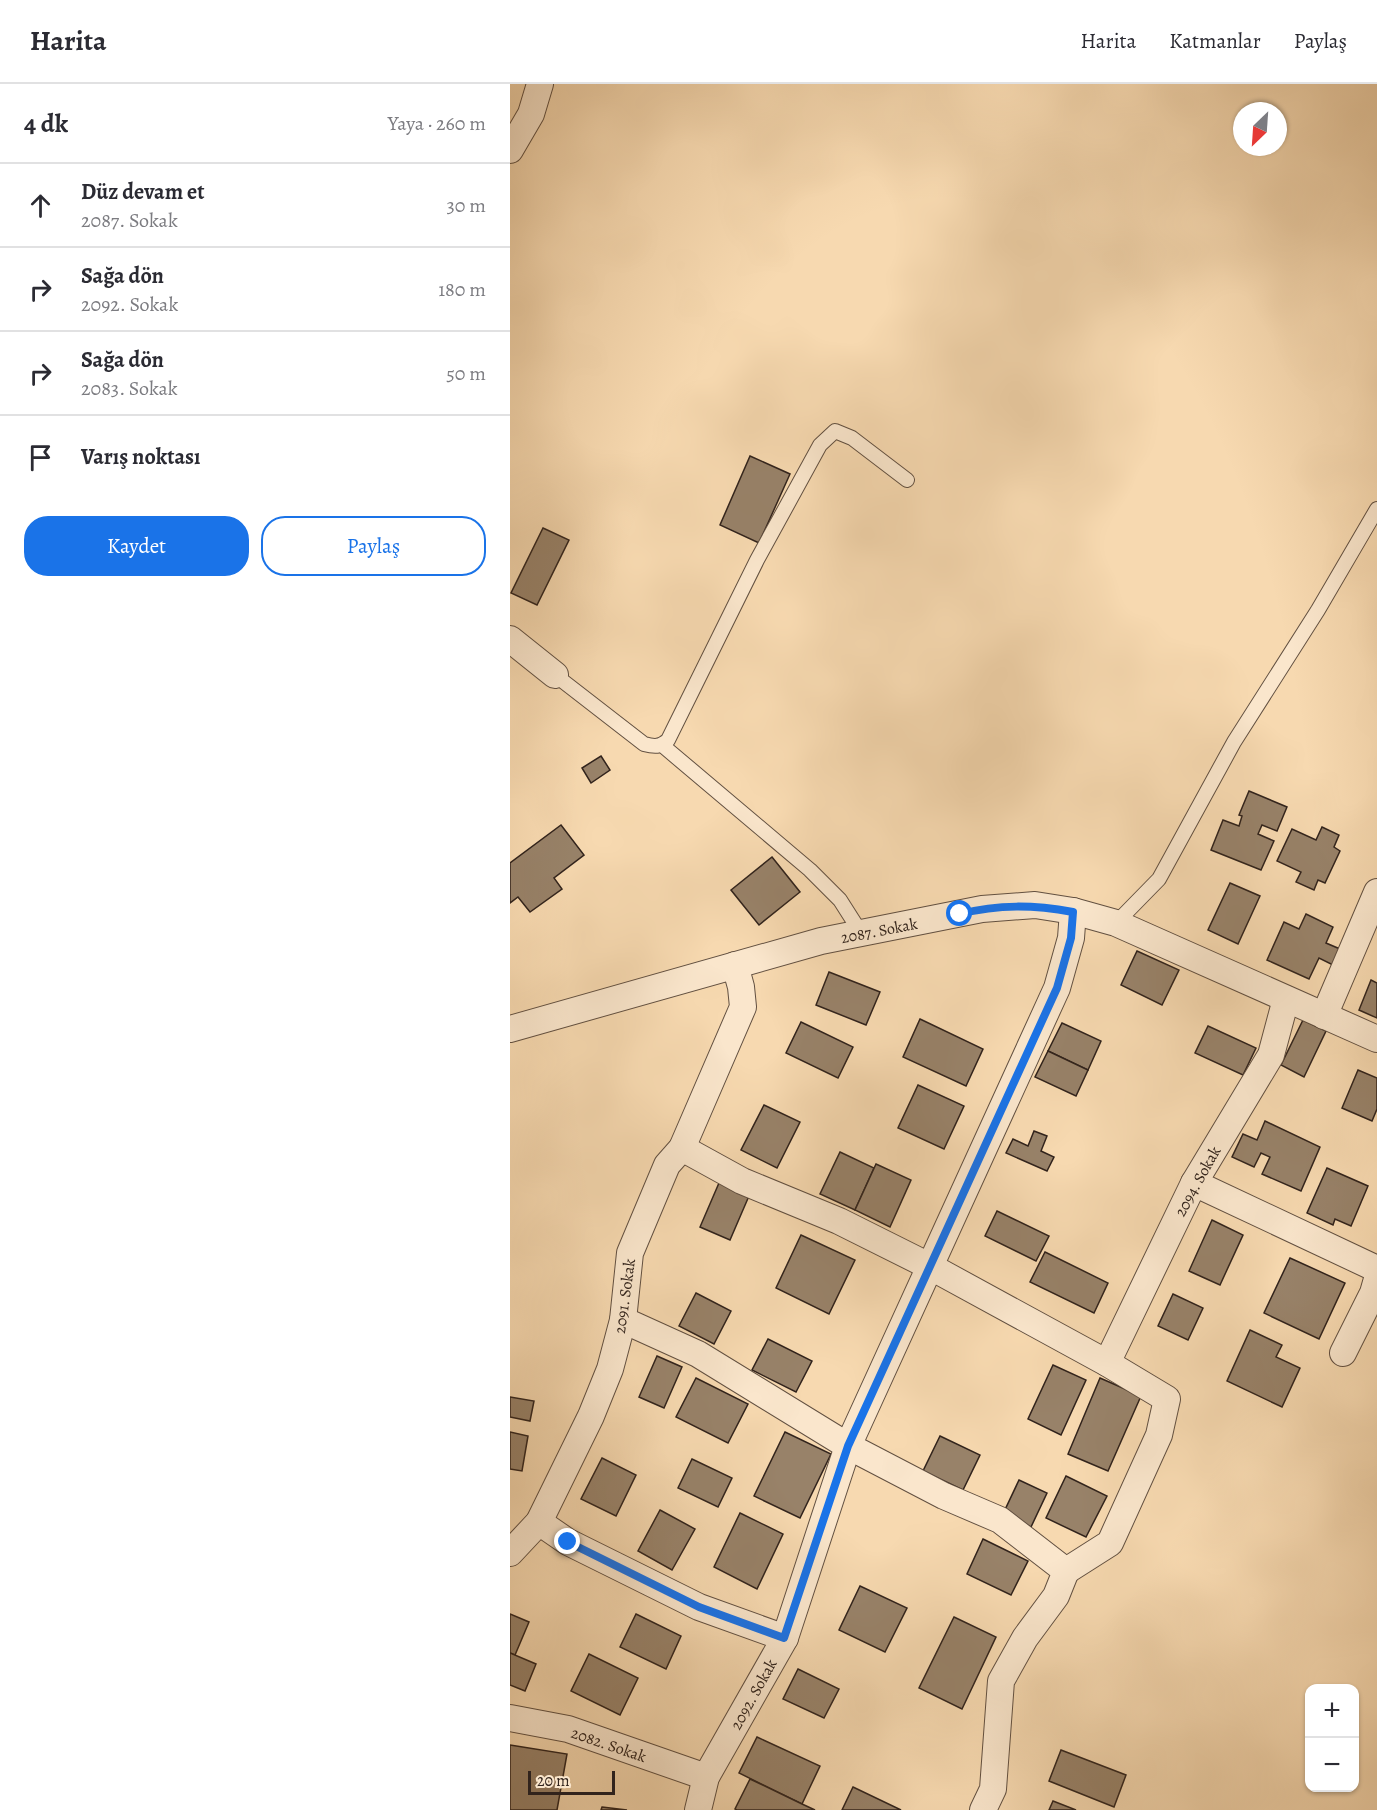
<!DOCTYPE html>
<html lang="tr">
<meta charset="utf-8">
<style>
:root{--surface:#fff;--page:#f2f2f3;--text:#2b2b33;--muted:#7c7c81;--line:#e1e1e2;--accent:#1a73e8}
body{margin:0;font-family:Alegreya,serif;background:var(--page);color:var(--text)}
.controls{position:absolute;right:18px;bottom:18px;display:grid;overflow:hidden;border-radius:12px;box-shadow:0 2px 4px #0004}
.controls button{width:54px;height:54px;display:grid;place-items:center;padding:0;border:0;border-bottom:2px solid var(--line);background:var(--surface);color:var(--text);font:30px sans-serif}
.compass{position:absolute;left:723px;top:18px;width:54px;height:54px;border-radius:50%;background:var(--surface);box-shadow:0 2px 4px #0004;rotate:205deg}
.scale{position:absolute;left:18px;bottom:15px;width:87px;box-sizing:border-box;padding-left:6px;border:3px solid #31231c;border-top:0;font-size:16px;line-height:21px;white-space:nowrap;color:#31231c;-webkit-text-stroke:4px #fae6cc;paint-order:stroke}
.stop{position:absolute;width:18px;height:18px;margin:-14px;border:4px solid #1a73e8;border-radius:50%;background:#fff}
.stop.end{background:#1a73e8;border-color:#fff;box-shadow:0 2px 6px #0008}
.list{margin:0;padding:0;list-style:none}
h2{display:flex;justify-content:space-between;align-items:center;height:78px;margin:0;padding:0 24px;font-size:26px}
h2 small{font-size:20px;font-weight:400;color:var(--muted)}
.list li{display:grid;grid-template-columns:39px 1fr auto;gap:18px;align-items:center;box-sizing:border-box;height:84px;padding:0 24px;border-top:2px solid var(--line)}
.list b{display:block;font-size:22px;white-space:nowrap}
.list p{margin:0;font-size:20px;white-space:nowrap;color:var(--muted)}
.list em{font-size:20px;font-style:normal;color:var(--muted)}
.actions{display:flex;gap:12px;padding:18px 24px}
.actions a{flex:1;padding:14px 0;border:2px solid var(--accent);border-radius:24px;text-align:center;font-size:21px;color:var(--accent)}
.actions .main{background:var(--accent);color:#fff}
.icon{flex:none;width:33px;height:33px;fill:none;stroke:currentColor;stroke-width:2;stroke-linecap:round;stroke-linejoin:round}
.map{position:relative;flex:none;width:867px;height:1726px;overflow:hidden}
header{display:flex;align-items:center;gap:36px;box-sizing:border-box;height:84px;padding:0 30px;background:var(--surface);border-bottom:2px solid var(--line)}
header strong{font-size:28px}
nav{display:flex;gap:33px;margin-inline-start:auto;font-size:21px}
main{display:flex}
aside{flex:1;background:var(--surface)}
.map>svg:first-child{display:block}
</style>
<header>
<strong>Harita</strong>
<nav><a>Harita</a><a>Katmanlar</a><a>Paylaş</a></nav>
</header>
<main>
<aside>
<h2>4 dk<small>Yaya · 260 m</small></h2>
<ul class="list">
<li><svg class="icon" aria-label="ahead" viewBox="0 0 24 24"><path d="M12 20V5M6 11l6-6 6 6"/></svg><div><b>Düz devam et</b><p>2087. Sokak</p></div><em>30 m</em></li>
<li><svg class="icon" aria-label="right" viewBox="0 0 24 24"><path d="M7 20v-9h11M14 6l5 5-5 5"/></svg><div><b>Sağa dön</b><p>2092. Sokak</p></div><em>180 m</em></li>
<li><svg class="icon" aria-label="right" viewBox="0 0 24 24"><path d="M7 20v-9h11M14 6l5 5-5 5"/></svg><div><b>Sağa dön</b><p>2083. Sokak</p></div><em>50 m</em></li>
<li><svg class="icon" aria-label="arrive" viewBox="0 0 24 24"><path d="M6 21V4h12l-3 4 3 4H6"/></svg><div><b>Varış noktası</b></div></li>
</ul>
<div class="actions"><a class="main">Kaydet</a><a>Paylaş</a></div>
</aside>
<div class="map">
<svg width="867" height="1726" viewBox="0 0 867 1726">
<rect width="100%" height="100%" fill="#f7d9b0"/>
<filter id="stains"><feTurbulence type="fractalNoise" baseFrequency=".00333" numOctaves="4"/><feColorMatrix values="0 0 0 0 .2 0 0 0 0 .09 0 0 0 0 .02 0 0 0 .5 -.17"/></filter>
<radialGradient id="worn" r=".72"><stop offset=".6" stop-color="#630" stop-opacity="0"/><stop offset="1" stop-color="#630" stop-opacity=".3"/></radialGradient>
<g fill="#988269" stroke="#31231c" stroke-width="1.5">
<polygon points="240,372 280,390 249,459 210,441"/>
<polygon points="33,444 59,456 27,521 1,509"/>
<polygon points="91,672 100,686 81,699 72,684"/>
<polygon points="739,707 777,723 767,747 752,741 748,750 764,757 751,786 701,766 713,736 729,742 732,732 729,731"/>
<polygon points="51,741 74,771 44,794 52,805 20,828 8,813 0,819 0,779"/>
<polygon points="812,743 829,751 824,763 830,767 815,799 808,796 804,806 786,798 791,788 767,777 782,745 806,756"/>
<polygon points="262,773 290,808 249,841 221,806"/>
<polygon points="720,799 750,812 728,860 698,846"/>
<polygon points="796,830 823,843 816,859 830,865 823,881 809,874 799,895 757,876 774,838 789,845"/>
<polygon points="627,867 669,886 652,921 611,901"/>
<polygon points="319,888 370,908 356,941 306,921"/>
<polygon points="861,896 867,899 867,934 849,926"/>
<polygon points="410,935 473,965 456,1002 393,973"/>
<polygon points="793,936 816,947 794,993 771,981"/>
<polygon points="291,938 343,963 328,994 276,969"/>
<polygon points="552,939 591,957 578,986 538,967"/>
<polygon points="698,942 746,964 733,991 685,969"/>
<polygon points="538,967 578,986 566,1012 525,993"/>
<polygon points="848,986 867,994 867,1025 862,1037 832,1024"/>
<polygon points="408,1001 454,1022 434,1065 388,1044"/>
<polygon points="254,1021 290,1038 267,1084 231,1066"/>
<polygon points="755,1037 810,1063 791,1107 752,1090 760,1073 751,1069 744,1083 722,1073 733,1050 747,1056"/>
<polygon points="524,1047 537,1052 531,1067 544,1073 537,1087 496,1069 503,1055 518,1062"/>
<polygon points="330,1068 364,1084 345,1126 310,1110"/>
<polygon points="366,1080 401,1096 380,1143 345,1126"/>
<polygon points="817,1084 858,1102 841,1142 825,1135 823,1141 797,1129"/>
<polygon points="212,1092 242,1105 220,1156 190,1143"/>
<polygon points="487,1127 539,1152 526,1177 475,1152"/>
<polygon points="702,1136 733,1151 710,1201 679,1187"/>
<polygon points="291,1151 345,1176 319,1230 266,1204"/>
<polygon points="535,1168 598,1199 584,1229 520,1198"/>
<polygon points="780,1174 835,1199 809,1255 754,1229"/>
<polygon points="186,1209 221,1227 204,1260 169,1242"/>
<polygon points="663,1210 693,1224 678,1256 648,1242"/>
<polygon points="740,1246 772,1261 766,1273 790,1284 772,1323 717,1297"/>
<polygon points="258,1255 302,1277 286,1308 242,1286"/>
<polygon points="147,1272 172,1283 154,1324 129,1313"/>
<polygon points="543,1281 576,1296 551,1351 518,1335"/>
<polygon points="186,1294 238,1320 218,1359 166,1333"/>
<polygon points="590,1294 631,1312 598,1387 558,1370"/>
<polygon points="0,1313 24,1317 20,1337 0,1333"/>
<polygon points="0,1348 18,1352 12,1387 0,1385"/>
<polygon points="275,1348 321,1370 290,1434 244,1412"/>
<polygon points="430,1352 470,1371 453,1406 413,1387"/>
<polygon points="92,1374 126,1391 106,1432 71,1415"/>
<polygon points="182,1375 222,1394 208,1423 168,1404"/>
<polygon points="556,1392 597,1412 576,1453 536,1434"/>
<polygon points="509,1396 537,1409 521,1443 493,1430"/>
<polygon points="150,1426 185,1445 162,1486 128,1467"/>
<polygon points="230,1429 273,1450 247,1505 204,1483"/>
<polygon points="473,1455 518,1477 501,1511 457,1490"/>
<polygon points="350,1502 397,1524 375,1568 329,1546"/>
<polygon points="0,1530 19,1538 5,1571 0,1569"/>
<polygon points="126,1530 171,1552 156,1585 110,1563"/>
<polygon points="444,1533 486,1553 452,1625 409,1604"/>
<polygon points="0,1569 26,1580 15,1607 0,1601"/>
<polygon points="79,1570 128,1594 110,1631 61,1607"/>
<polygon points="288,1585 329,1605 314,1634 273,1615"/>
<polygon points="247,1653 310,1682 292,1720 229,1689"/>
<polygon points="0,1661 57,1670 47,1726 0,1726"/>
<polygon points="551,1666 616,1691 604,1723 539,1697"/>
<polygon points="240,1695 292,1720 305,1726 227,1726 225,1725"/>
<polygon points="343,1703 391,1726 332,1726"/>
<polygon points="543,1717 566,1726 539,1726"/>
<polygon points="92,1723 117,1726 91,1726"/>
</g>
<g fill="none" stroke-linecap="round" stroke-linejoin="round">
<g stroke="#625041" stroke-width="16">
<g id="lane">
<path d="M45,591l89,69c11,3 16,3 24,-4l89,-180 63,-115 15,-14 17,7 55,42"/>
<polyline points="152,661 300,786 330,816 351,849"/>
<polyline points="606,839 649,795 724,658 808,526 867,425"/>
</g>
</g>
<g stroke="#625041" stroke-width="28">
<g id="street">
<polyline points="0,66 21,30 30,0"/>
<polyline points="0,555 45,591"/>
<polyline points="814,932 867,808"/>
<polyline points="0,945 311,857 472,825 525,821 563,827 606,839 867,955"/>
<polyline points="172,1064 232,1097 329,1137 421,1183 597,1279 657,1315 649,1351 600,1459 556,1487"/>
<polyline points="684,1099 867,1185"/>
<polyline points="113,1236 188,1270 338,1362 434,1412 490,1436 556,1487 546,1512 515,1554 491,1597 483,1705 473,1726"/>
<polyline points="833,1269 863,1209 867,1195"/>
<polyline points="597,1279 684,1099 761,971 776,915"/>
<polyline points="29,1438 58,1458 189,1523 275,1554"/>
<polyline points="0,1469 29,1438 81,1332 100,1285 113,1236 120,1169 157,1081 172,1064 233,923 231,903 225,881"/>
<polyline points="0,1634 58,1645 196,1693"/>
<polyline points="188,1726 196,1693 275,1554 338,1362 547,904 561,854 563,827"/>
</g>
</g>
<use href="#lane" stroke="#fae6cc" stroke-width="14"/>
<use href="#street" stroke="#fae6cc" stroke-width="26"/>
</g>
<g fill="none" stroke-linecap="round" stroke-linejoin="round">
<path stroke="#1a73e8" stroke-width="8" d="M58,1458l131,65 85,31 64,-192 209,-458 14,-50 2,-26c-39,-7 -74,-8 -113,2"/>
</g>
<g text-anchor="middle" stroke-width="5" stroke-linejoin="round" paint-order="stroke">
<g font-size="16" fill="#31231c" stroke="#fae6cc">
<text transform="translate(369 846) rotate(-11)" y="6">2087. Sokak</text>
<text transform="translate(687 1097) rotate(-61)" y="6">2094. Sokak</text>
<text transform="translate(114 1212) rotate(-82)" y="6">2091. Sokak</text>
<text transform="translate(243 1610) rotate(-61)" y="6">2092. Sokak</text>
<text transform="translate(99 1660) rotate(19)" y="6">2082. Sokak</text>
</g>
</g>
<rect width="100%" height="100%" filter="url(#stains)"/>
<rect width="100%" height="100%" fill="url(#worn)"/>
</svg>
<div class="controls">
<button>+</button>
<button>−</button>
</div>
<svg class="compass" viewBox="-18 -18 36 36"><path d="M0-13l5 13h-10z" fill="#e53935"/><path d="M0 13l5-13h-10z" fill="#7c7c81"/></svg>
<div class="scale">20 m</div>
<div class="stop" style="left:450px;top:830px"></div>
<div class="stop end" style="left:58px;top:1458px"></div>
</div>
</main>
